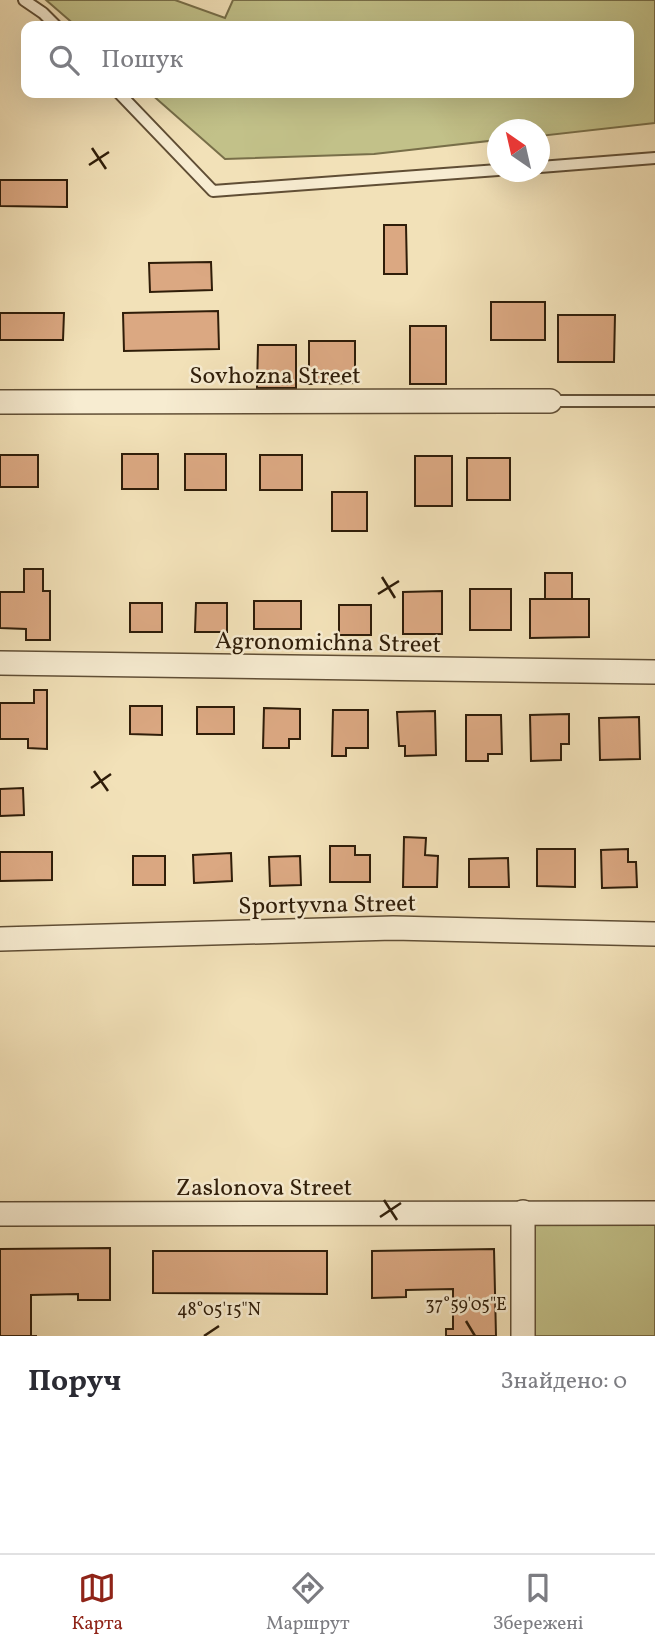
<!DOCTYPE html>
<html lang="uk">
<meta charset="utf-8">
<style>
:root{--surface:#fff;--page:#f2f2f3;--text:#2b2b33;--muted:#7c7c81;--line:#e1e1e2;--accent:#8f2418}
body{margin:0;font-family:Vollkorn,serif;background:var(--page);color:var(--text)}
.compass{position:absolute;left:487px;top:119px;width:63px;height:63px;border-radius:50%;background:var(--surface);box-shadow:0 7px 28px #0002;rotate:326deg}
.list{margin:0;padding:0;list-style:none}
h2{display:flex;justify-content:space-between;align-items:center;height:91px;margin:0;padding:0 28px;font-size:30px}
h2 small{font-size:23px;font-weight:400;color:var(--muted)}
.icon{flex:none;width:38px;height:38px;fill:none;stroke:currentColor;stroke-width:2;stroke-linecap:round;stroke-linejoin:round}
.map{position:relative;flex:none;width:655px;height:1336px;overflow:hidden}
.search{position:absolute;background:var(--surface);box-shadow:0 7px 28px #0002;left:21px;right:21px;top:21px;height:77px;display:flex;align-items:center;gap:18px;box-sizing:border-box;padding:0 24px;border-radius:14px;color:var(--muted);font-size:26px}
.sheet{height:217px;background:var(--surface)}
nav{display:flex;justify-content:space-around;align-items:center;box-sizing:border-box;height:98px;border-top:2px solid var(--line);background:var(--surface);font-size:19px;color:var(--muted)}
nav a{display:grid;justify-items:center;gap:4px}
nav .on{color:var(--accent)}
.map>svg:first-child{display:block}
</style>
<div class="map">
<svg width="655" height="1336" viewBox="0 0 655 1336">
<rect width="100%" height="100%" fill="#f2e1b8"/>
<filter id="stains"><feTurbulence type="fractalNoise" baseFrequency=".00286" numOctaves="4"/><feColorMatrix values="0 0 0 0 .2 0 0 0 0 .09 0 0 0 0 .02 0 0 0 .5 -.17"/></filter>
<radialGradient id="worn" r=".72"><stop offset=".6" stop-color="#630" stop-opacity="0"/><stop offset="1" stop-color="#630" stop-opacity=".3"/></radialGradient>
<g fill="#c2c189" stroke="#786f49" stroke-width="2">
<polygon points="46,0 175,0 225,18 233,0 655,0 655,123 540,136 540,130 498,130 497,140 374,154 225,159 150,93 629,93 629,26 76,26"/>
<polygon points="523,1212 655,1213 655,1336 523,1336"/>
</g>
<g fill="#dba882" stroke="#2f1d09" stroke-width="2">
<polygon points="0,180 67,180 67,207 0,206"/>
<polygon points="384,225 406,225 407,274 384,274"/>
<polygon points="211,262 212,290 150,292 149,263"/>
<rect x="491" y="302" width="54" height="38"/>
<polygon points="218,311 219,349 124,351 123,313"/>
<polygon points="0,313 64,313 63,340 0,340"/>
<polygon points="558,315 615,315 614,362 558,362"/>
<rect x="410" y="326" width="36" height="58"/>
<polygon points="309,341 355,341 355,383 309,384"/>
<polygon points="258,345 296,345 296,388 257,388"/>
<rect x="122" y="454" width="36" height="35"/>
<rect x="185" y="454" width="41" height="36"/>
<rect x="0" y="455" width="38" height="32"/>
<rect x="260" y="455" width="42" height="35"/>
<rect x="415" y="456" width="37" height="50"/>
<rect x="467" y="458" width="43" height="42"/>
<rect x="332" y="492" width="35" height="39"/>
<polygon points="24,569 43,569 43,591 50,591 50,640 26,640 26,629 0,628 0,592 24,592"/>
<rect x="545" y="573" width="27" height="26"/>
<rect x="470" y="589" width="41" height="41"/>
<polygon points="442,591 442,634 403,634 403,592"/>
<polygon points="530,599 589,599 589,637 530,638"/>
<rect x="254" y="601" width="47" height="28"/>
<rect x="130" y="603" width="32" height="29"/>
<polygon points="196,603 227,603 227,632 195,632"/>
<rect x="339" y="605" width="32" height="30"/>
<polygon points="34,690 47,690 47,749 28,748 28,739 0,739 0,703 34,703"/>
<polygon points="130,706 162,706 162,735 130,734"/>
<rect x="197" y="707" width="37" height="27"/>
<polygon points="264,708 300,709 300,739 289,739 289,748 263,748"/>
<polygon points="333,710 368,710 368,748 346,748 346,756 332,756"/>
<polygon points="435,711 436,755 405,756 405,746 399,746 397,712"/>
<polygon points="569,714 569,744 561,744 561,760 531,761 530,715"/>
<polygon points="466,715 501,715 502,754 488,754 488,761 466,761"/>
<polygon points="639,717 640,759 600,760 599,718"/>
<polygon points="23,788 24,815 0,816 0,789"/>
<polygon points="404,837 426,838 425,855 438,856 437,887 403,887"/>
<polygon points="330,846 355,846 355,855 370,855 370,882 330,882"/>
<polygon points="537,849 575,849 575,887 537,886"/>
<polygon points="628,849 628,862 636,862 637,887 602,888 601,850"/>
<polygon points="0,852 52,852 52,880 0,881"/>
<polygon points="231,853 232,881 194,883 193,855"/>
<rect x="133" y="856" width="32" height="29"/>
<polygon points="300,856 301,885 270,886 269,857"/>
<polygon points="508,858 509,887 469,887 469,859"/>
<polygon points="110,1248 110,1300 78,1300 78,1294 31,1295 31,1336 37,1336 0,1336 0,1249"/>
<polygon points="494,1249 496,1336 446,1336 446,1329 453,1329 453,1289 406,1290 406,1297 372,1298 372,1251"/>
<polygon points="153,1251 327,1251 327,1294 153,1293"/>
</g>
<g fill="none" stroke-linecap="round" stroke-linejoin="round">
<g stroke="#604e35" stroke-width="14">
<g id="service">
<polyline points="24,0 43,13 56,26"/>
<polyline points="119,93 213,191 498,170"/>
<polyline points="540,167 655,158"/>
<polyline points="550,401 655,401"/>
</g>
</g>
<g stroke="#604e35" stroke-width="26">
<g id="minor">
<polyline points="0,402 550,401"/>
<polyline points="0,663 655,672"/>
<polyline points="0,939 393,928 655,934"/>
<polyline points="0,1214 655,1213"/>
<polyline points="523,1336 523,1212"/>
</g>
</g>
<use href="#service" stroke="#f7ecd1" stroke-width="10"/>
<use href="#minor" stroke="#f7ecd1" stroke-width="23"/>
</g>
<path fill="none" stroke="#2f1d09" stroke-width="2.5" d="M92,148l14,21M89,165l20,-13M382,577l13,21M378,594l21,-13M94,771l14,20M91,788l20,-14M384,1200l13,20M380,1217l21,-14M466,1321l9,15M204,1336l15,-10"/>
<g text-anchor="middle" stroke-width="5" stroke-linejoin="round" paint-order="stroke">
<g font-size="24" fill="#2f1d09" stroke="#f7ecd1">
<text x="275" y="383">Sovhozna Street</text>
<text transform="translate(328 642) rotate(1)" y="8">Agronomichna Street</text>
<text transform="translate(327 904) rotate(-1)" y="8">Sportyvna Street</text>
<text x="264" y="1195">Zaslonova Street</text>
</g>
</g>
<g font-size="18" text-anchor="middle" fill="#2f1d09" stroke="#f7ecd1" stroke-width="5" stroke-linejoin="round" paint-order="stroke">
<text x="466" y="1310">37°59'05"E</text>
<text x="219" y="1315">48°05'15"N</text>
</g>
<rect width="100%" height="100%" filter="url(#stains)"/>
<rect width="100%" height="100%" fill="url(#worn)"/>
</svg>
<svg class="compass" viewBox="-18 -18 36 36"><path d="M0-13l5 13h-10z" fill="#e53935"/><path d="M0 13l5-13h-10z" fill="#7c7c81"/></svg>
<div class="search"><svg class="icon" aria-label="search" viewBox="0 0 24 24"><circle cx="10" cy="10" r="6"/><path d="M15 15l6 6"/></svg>Пошук</div>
</div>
<section class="sheet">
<h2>Поруч<small>Знайдено: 0</small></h2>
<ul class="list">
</ul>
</section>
<nav>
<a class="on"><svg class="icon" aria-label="map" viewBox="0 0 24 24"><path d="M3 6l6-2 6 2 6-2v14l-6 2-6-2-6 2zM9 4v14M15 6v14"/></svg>Карта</a>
<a><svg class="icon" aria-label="directions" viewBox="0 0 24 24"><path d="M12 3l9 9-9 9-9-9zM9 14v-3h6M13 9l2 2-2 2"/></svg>Маршрут</a>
<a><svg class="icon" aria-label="saved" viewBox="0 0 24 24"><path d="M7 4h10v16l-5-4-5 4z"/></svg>Збережені</a>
</nav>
